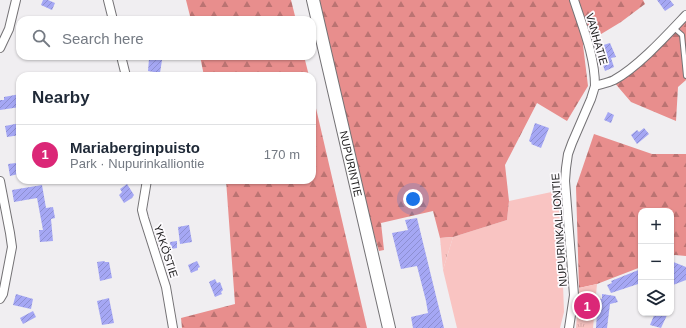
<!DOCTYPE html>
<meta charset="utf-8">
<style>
:root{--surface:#fff;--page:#f6f6f7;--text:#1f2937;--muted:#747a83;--line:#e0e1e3;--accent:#db2777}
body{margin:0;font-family:Helvetica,sans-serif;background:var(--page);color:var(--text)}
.controls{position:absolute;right:12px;bottom:12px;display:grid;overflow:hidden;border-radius:8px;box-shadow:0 1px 3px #0004}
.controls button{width:36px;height:36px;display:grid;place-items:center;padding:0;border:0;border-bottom:1px solid var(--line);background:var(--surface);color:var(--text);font:20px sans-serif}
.you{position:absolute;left:413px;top:199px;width:14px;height:14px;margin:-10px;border:3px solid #fff;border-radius:50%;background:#1a73e8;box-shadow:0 0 0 6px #1a73e833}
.badge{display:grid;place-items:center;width:26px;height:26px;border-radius:50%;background:var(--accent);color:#fff;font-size:13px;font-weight:700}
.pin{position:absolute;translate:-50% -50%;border:2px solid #fff;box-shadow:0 1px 4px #0006}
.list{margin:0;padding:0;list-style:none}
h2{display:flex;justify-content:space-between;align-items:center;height:52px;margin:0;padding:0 16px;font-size:17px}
h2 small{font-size:13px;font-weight:400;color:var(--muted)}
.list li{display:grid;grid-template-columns:26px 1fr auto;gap:12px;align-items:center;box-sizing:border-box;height:60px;padding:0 16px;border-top:1px solid var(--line)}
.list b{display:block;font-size:15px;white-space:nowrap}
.list p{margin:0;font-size:13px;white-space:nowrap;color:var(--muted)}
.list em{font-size:13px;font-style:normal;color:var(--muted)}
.icon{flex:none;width:22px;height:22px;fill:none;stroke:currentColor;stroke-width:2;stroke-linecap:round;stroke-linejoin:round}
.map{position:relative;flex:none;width:686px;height:328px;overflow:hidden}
.search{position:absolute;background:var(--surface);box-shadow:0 1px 3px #0004;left:16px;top:16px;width:300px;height:44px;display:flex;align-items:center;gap:10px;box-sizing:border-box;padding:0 14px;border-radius:12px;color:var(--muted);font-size:15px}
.panel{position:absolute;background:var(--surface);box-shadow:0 1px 3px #0004;left:16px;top:72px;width:300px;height:112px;border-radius:12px}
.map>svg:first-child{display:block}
</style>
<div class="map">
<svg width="686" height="328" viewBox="0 0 686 328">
<defs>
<pattern id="forest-firs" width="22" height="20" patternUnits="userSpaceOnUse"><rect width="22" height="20" fill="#e88e8d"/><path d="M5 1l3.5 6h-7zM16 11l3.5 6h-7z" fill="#bb7372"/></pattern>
<pattern id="park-tufts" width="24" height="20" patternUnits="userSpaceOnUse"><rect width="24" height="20" fill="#f9c4c2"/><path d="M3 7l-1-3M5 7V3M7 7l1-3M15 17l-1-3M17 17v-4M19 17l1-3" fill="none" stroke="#d5a8a6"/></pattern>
<pattern id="building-hatch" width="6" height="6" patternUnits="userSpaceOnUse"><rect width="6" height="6" fill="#a5a7f4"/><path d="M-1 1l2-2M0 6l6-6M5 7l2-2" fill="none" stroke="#8d8fd1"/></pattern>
</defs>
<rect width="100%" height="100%" fill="#f0eef1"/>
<polygon fill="#f9c4c2" points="561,190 560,201 564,312 560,328 457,328 443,270 453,237 507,220 509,201"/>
<g fill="url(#forest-firs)">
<polygon points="186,0 291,0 296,20 191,20"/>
<polygon points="317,0 643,0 645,4 621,22 583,45 588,86 567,121 537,103 505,165 509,201 507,220 453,237 440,238 433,211 381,223 384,250 379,251 363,199"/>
<polygon points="686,15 686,80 678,87 676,121 631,102 613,81"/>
<polygon points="200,56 304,56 309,76 204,76"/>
<polygon points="312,91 367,328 182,328 181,318 235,304 226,180 312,180"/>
<polygon points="594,134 652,154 686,154 686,256 675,255 671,256 671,211 641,211 641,267 597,284 579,288 576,187"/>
</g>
<g fill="url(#park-tufts)">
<polygon points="453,237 443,270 440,238"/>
<polygon points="597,284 593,328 576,328 579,288"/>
</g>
<g fill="url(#building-hatch)">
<polygon points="43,0 48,0 55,3 52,10 41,5"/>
<polygon points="657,0 670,0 674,5 665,11"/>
<polygon points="610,43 616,57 611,58 614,67 605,71 602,62 608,60 606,60 600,46"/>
<polygon points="149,59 162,60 160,73 148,71"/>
<polygon points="20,94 20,107 0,110 0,100 4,100 4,97"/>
<polygon points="608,112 614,115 611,123 604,120"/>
<polygon points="20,123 20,135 7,137 5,126"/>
<polygon points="535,123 549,128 541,148 531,144 532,143 529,141"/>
<polygon points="644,128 649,134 637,144 631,135 637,130 639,132"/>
<polygon points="16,163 18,174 10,176 8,164"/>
<polygon points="127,184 134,195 132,198 124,203 119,195 122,192 120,189"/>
<polygon points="42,185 46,208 53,207 55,218 51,219 53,241 40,242 39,230 43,230 37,198 14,202 12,190"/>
<polygon points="417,218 436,296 444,328 413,328 411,317 428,313 426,301 417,266 401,269 392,233 408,230 405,220"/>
<polygon points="189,225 192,242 180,244 178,227"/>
<polygon points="177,241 177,248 171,249 170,242"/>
<polygon points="104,261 105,262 109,262 112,278 100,281 97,262"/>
<polygon points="197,261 200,267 198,268 198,270 191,273 188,265"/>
<polygon points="671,261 686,267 686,280 673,285 671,280"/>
<polygon points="641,269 641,283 611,293 607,285 612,283 611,281"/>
<polygon points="215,279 217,283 220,282 223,290 221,292 222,294 215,297 209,282"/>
<polygon points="16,294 33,299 31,309 13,305"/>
<polygon points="602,294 615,296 618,302 610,304 607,328 596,328 598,298 602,299"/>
<polygon points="109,298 114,323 102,325 97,301"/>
<polygon points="33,311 36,317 23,324 20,318"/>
<polygon points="655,313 668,313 661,328 650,325"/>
</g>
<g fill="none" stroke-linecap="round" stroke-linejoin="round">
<g stroke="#747275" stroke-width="6">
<polyline id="lane" points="674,28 682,35 686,76"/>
</g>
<g stroke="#747275" stroke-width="10">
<g id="street">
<polyline points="108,0 113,20"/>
<path d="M574,0c9,28 21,56 21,86"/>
<polyline points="0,48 9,29 16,0"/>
<polyline points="121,56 126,76"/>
<polyline points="147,180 142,210 144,218 166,287 173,328"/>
<polyline points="0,181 10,233 12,247 3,294 0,299"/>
<path d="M569,328l5,-33 -9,-114 1,-13 2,-14 4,-11 19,-44 4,-13c6,-2 13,-3 19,-6 24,-13 53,-45 72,-65"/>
</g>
</g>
<g stroke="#747275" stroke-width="14">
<g id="secondary">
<path id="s1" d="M313,0l76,328"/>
</g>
</g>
<use href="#lane" stroke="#fff" stroke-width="4"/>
<use href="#street" stroke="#fff" stroke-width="8"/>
<use href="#secondary" stroke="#fff" stroke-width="12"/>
</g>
<g text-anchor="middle" stroke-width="3.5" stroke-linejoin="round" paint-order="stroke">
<g font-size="11" fill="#1c1b1c" stroke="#fdfbfe">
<text transform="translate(597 39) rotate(74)" y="4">VANHATIE</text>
<text dy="4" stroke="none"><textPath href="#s1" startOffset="168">NUPURINTIE</textPath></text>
<text transform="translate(559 230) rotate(-94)" y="4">NUPURINKALLIONTIE</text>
<text transform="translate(166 251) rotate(72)" y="4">YKKÖSTIE</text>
</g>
</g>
</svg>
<div class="controls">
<button>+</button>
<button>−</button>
<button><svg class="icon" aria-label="layers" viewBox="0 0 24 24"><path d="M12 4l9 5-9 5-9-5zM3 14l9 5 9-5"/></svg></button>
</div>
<div class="you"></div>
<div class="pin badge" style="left:587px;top:306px">1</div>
<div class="search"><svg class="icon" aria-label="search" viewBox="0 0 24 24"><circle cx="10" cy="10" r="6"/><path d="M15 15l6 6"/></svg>Search here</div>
<section class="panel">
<h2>Nearby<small></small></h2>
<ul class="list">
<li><span class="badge">1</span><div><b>Mariaberginpuisto</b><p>Park · Nupurinkalliontie</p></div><em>170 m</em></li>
</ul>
</section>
</div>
